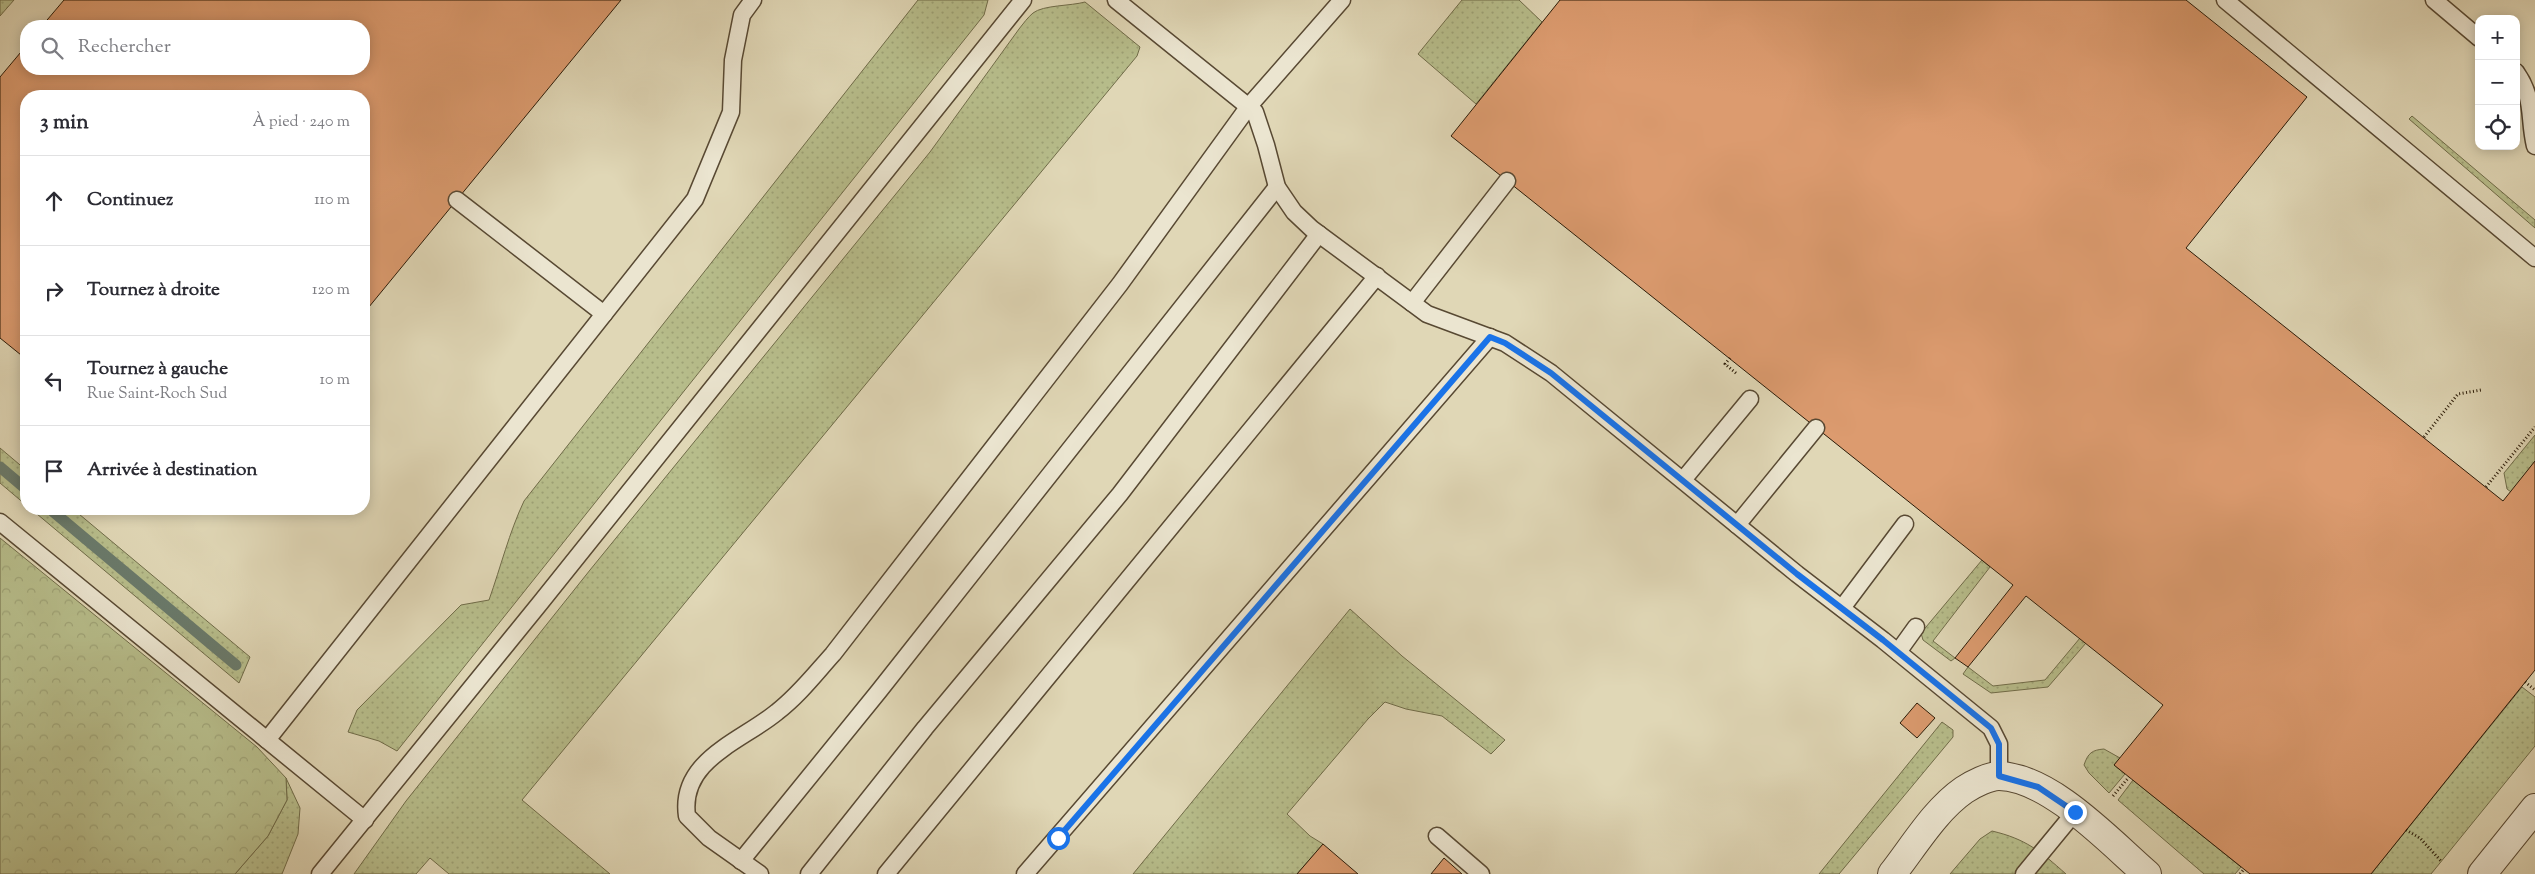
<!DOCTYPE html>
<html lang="fr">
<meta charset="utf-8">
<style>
:root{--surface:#fff;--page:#f7f7f7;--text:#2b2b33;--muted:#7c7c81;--line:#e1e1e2}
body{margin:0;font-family:"Sorts Mill Goudy",serif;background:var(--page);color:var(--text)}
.controls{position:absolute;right:15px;top:15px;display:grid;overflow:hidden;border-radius:10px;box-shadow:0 2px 12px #0003}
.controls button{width:45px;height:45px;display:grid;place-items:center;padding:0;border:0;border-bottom:1px solid var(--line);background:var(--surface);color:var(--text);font:25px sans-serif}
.stop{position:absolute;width:15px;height:15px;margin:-11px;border:4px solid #1a73e8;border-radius:50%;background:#fff}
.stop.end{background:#1a73e8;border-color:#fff;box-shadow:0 1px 5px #0008}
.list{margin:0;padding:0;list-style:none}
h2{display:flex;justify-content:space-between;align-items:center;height:65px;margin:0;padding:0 20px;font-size:21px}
h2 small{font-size:16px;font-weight:400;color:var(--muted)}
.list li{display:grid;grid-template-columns:32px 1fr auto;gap:15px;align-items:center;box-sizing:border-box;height:90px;padding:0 20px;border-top:1px solid var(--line)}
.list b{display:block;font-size:19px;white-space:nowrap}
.list p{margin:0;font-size:16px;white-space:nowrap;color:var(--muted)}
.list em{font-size:16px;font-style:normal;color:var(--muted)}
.icon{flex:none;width:28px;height:28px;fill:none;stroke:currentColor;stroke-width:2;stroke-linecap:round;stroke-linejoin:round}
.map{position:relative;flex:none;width:2535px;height:874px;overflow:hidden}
.search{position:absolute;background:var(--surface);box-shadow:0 2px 12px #0003;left:20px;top:20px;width:350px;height:55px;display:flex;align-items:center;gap:12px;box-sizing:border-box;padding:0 18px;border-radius:20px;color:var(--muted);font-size:19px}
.panel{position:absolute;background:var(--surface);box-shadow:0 2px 12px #0003;left:20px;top:90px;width:350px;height:425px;border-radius:20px}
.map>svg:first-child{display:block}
</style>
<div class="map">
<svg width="2535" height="874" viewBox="0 0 2535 874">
<defs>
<pattern id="grass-dots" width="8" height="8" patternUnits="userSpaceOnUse" patternTransform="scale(1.25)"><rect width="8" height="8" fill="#b7bd8b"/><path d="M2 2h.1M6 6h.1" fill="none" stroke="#9ea276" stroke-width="1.8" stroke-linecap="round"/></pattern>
<pattern id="forest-crowns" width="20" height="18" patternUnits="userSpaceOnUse" patternTransform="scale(1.25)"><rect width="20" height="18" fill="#b7bd8b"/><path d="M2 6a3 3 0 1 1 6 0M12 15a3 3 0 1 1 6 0" fill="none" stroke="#9ea276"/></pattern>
</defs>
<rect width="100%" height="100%" fill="#e0d7b6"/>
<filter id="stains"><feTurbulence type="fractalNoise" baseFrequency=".004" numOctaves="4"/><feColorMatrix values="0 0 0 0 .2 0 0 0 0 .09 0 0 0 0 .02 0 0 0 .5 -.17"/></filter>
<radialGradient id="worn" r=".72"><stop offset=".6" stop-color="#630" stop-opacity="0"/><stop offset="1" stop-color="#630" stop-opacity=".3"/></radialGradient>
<g fill="url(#grass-dots)" stroke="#706c49">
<polygon points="0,0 14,0 0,16"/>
<path d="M918,0h70l-4,15 -587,736 -18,-10 -31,-9 9,-22 104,-105 28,-5c12,-34 20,-67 35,-99z"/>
<polygon points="1462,0 1519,0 1542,22 1476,104 1418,54"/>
<path d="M1085,2l55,45 -3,9 -615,744 88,74h-161l-19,-16 -14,16h-62l52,-73 184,-231 340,-418 89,-123c4,-5 9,-12 14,-16 10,-8 38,-7 52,-11z"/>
<polygon points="2412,116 2535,220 2535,228 2409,119"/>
<polygon points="2535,435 2535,461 2511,492 2507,489 2504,473"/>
<polygon points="0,448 26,470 26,505 0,483"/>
<polygon points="31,509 73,509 250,657 239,683"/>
<polygon points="1982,560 1990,567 1933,641 1955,658 1951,661 1923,640 1921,633"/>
<polygon points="1350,609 1402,656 1505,740 1491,754 1442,716 1406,709 1385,702 1368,719 1287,814 1310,836 1323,844 1297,874 1133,874"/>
<polygon points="2080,638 2086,643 2048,687 1991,693 1963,674 1968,667 1993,686 2045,680"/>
<polygon points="2522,687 2535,697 2535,746 2431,874 2371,874"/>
<polygon points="1942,722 1953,730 1953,737 1839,874 1819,874"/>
<path d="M2104,749l16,9 -6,7 11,9 -16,19 -20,-20 -5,-8c4,-12 8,-15 20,-16z"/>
<polygon points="286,778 300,808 298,834 282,874 235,874 268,836 287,800"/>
<polygon points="2133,780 2241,867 2235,874 2204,874 2118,800"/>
<path d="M1992,831c34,8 48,20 74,43h-116l30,-35z"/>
</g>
<polygon fill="url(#forest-crowns)" stroke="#706c49" points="0,538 257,747 286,778 287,800 268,836 235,874 0,874"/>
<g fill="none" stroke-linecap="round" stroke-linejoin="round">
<g stroke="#6a7a6b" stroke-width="11">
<polyline points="0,467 26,489"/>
<polyline points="50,509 236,665"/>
</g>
</g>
<g fill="#dc9b6f" stroke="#2a1a07">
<polygon points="64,0 621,0 364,313 364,96 26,96 26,359 0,338 0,77 26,46 26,69 364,69 364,26 42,26"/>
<polygon points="1560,0 2186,0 2307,97 2186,248 2503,501 2535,461 2535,670 2371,874 2250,874 2114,765 2163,705 2026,596 1968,667 1955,658 2013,585 1451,136"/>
<polygon points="1917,703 1935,718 1917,738 1900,723"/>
<polygon points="1323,844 1358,874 1297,874"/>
<polygon points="1444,858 1462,874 1431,874"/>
</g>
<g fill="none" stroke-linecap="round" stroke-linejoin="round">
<g stroke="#584933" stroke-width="19">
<g id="service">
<polyline points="1116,0 1255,112 1266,145 1277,187 1294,212 1312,229 1427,314 1505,343 1551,373 1797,574 1883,640 1991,728 1999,744 1999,776"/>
<polyline points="2225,0 2535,258"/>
<polyline points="2434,0 2479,38"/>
<path d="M2516,72c19,27 12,45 19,74"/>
<polyline points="457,200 604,314"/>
<polyline points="1412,303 1507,181"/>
<polyline points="1683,480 1750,399"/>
<polyline points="0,522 365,820"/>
<polyline points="1737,525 1816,428"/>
<polyline points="1842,608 1905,524"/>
<polyline points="1898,652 1916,627"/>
<polyline points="267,740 695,199 731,112 733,60 742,15 753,0"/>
<polyline points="1437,836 1481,874"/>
<polyline points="741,861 879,691 1277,187"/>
<polyline points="320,874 541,602 1023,0"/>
<path d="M760,874l-51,-36 -22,-22c-8,-56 55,-75 90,-104 22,-17 38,-38 56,-58l287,-370 129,-178 93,-106"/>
<polyline points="809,874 925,728 1120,494 1319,234"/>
<polyline points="886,874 1377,276"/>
<polyline points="1025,874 1490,337"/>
<polyline points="2024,874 2075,812"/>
</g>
</g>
<g stroke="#584933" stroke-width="30">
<g id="minor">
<path d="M1892,874c22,-28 43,-64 72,-84 9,-6 25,-14 35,-14 51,1 111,66 148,98"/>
<polyline points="2482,874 2535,808"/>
</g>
</g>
<g stroke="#2a1a07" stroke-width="3" stroke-dasharray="1 2.5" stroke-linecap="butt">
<polyline points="1730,358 1725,364 1737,374"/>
<polyline points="2424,437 2458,394 2481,390"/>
<polyline points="2486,487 2535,427"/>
<polyline points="2525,682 2535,690"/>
<polyline points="2113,796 2129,777"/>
<polyline points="2406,830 2420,838 2441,861"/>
<polyline points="2240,874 2244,869"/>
</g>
<use href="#service" stroke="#ebe5d0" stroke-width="16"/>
<use href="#minor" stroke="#ebe5d0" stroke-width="28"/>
</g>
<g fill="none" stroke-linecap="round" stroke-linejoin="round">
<polyline stroke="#1a73e8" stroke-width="6" points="1058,838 1490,337 1505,343 1551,373 1797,574 1883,640 1991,728 1999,744 1999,776 2038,787 2075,812"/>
</g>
<rect width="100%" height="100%" filter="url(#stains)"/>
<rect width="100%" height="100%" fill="url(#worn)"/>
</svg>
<div class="controls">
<button>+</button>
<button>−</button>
<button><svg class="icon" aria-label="locate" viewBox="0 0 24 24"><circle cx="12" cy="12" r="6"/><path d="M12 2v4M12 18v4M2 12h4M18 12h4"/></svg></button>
</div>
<div class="stop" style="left:1058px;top:838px"></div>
<div class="stop end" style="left:2075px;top:812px"></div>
<div class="search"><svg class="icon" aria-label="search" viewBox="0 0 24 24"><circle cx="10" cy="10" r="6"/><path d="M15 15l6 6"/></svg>Rechercher</div>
<section class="panel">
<h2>3 min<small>À pied · 240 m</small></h2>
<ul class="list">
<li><svg class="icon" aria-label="ahead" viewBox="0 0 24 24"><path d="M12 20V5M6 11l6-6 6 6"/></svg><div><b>Continuez</b></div><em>110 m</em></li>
<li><svg class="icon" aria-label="right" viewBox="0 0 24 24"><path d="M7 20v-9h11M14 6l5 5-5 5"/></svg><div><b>Tournez à droite</b></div><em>120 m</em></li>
<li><svg class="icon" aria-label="left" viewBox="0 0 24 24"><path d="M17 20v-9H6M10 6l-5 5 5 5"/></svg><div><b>Tournez à gauche</b><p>Rue Saint-Roch Sud</p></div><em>10 m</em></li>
<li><svg class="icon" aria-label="arrive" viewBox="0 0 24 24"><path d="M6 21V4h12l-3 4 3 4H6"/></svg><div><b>Arrivée à destination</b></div></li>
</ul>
</section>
</div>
